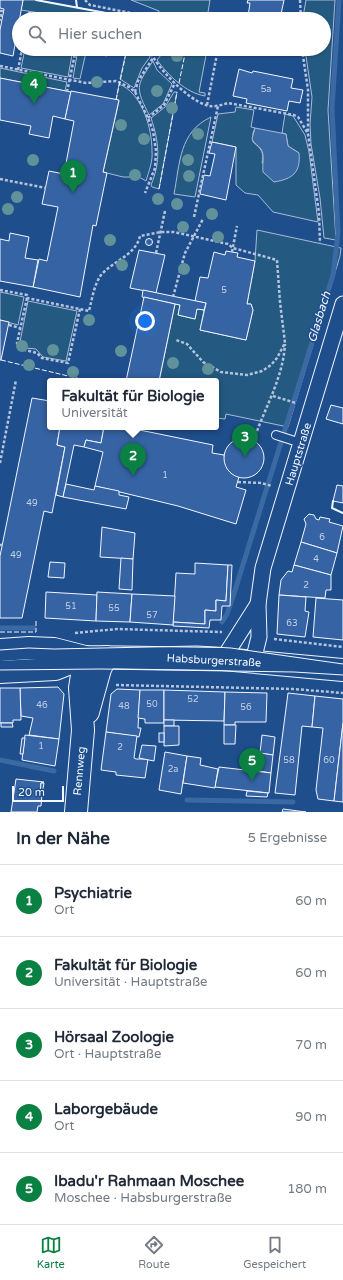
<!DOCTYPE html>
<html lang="de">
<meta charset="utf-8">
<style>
:root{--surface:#fff;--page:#f6f6f7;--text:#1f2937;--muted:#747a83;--line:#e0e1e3;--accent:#0b8043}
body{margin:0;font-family:"Varela Round",sans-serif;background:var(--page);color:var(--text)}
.scale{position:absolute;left:12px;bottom:10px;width:52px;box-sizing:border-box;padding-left:4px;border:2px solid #f2f6ff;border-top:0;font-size:11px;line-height:14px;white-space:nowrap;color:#f2f6ff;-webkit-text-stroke:3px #1f4e8c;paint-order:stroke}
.you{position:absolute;left:145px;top:321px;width:14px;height:14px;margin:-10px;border:3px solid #fff;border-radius:50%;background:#1a73e8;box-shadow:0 0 0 6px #1a73e833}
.badge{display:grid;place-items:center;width:26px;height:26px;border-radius:50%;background:var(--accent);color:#fff;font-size:13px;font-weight:700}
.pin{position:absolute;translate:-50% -33px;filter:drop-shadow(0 1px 2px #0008)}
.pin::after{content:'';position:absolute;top:21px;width:14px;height:12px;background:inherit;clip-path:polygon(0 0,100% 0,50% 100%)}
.popup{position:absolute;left:47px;top:378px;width:172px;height:52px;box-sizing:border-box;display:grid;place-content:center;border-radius:4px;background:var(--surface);filter:drop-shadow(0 1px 3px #0005);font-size:13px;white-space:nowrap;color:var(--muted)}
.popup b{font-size:15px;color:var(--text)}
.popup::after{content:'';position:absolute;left:50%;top:100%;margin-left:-8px;border:8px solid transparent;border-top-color:var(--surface)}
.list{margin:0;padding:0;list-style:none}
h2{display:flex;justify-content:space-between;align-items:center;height:52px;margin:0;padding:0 16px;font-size:17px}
h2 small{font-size:13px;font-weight:400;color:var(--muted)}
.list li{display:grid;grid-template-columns:26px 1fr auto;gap:12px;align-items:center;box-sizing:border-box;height:72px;padding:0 16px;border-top:1px solid var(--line)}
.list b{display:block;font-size:15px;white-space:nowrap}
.list p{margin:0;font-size:13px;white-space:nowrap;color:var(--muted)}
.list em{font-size:13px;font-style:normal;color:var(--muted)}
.icon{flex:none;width:22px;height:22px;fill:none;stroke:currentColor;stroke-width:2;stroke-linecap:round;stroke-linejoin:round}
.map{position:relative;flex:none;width:343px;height:812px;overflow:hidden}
.search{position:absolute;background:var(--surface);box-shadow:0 1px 3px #0004;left:12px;right:12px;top:12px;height:44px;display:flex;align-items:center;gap:10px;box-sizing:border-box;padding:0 14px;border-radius:22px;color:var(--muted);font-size:15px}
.sheet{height:412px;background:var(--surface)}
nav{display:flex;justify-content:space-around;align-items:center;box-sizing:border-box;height:56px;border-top:1px solid var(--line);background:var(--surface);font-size:11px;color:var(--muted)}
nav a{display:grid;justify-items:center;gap:2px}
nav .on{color:var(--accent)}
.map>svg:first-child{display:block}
</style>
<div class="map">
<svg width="343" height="812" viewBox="0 0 343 812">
<rect width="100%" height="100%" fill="#1f4e8c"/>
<g fill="#245a82" stroke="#a8bbd7">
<polygon points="23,0 36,0 140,19 61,19 52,15 21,10"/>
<polygon points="131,0 210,0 207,18 211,19 158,19 159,11"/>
<polygon points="306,0 335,0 328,110 336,240 324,238 320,198 311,144 310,124 312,97 306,56 306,49 324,49 324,19 303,17"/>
<polygon points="25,49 73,49 68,77 21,68"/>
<polygon points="78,49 108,49 107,56 86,52 80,79 73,78"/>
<polygon points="110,49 147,49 150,57 142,68 134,88 120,79 126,52"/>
<path d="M166,49h49l-1,2 -7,-1 -8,42 6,1v3c-19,-3 -37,-21 -48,-36z"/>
<path d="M153,61l4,9 15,14 -9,20 -14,11c-13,-27 -14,-28 4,-54z"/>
<polygon points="0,68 67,82 65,91 0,78"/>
<path d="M119,84c23,9 33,44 33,67 1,10 -3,20 -6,30l-7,-4h-16l-20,-5 16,-71 -3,-1z"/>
<path d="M174,92h3l-18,97 -7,-2 -1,-2c10,-24 8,-43 0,-67l14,-11z"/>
<path d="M236,107l18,3 -3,17 4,1 -2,5v9c9,7 11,11 9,21l37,-10 -11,-7 -2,-12 -4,-1 3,-19 8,2 12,19 4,17 9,70 -45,-10 -15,-17 -13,-2 -9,-8v-38l-24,-5 6,-28 17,-2z"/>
<path d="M211,117l-16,80 -21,-3c6,-31 5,-62 37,-77z"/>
<polygon points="257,230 341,248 340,256 288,427 226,414 225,419 216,418 216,381 159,381 175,304 180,305 178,315 195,319 197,309 204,310 200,330 246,340 253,310 251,304 247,304 255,261"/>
<polygon points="0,292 24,297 18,325 0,320"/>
<polygon points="28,301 77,311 66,361 43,357 36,349 26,348 20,342"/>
</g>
<path fill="#3b69a3" stroke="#a8bbd7" d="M255,128l31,6 2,12 11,7c2,20 -7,26 -25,29l-11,-10c-1,-7 2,-17 -2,-23 -3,-4 -7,-5 -9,-10z"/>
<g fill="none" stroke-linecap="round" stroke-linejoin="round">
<g stroke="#3b69a3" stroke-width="5">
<polyline points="222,622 227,614 232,600 333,275 338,233 332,108 339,0"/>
<polyline points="0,628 34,628"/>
<polyline points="0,760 54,771"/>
<polyline points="187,800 293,802"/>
</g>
</g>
<g fill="#3563a3" stroke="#f2f6ff">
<polygon points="0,0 23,0 13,56 0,53 0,30 4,9 0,8"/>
<polygon points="248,0 284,0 280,19 263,19 248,16 250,3 247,3"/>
<polygon points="239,69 252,73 253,71 293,79 291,88 303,90 300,103 289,101 287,111 246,103 247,99 233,96"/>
<polygon points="0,78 71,92 65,119 53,116 49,138 29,134 31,126 0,120"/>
<polygon points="71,91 119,100 103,172 107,173 104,187 96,226 93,225 80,297 33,287 39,259 47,261 58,207 42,204 49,171 64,174 74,121 65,119"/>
<polygon points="212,142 236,147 226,200 200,194 204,175 210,176 215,154 209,153"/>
<polygon points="10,233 29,237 25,258 38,260 33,287 0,281 0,239 9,241"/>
<circle cx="149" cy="242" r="3.5"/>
<polygon points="139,250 165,255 156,293 130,288"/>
<polygon points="226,251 238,253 237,257 255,261 247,304 251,304 253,310 246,340 200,330 206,303 195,301 200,277 208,278 214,252 225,255"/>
<polygon points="143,290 206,303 204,310 197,309 195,319 178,315 180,305 142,297"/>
<polygon points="144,297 175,304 159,381 126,381"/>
<polygon points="0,320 9,322 1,360 0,360"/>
<polygon points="32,398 50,401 50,427 60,427 57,445 65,447 52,513 44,511 22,618 0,618 0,556"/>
<polygon points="331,405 343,408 343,424 326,419"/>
<polygon points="60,427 104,427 101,443 86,440 84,447 74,445 63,497 56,495 65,447 57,445"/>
<polygon points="104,427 125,427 213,445 212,453 224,455 227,468 231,473 239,477 236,487 246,490 236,524 178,506 95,486 103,452 84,447 86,440 101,443"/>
<circle cx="244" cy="458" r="20"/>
<polygon points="66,484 94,490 95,486 119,491 119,495 129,497 126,509 63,497"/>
<polygon points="337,485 343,486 343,503 333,501"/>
<polygon points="309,514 314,515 316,519 319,520 320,517 330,519 329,522 343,526 337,553 301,542 306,524 304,519"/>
<polygon points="102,527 135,533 133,559 100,557"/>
<polygon points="301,542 337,553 331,575 294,565"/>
<polygon points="121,558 133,559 132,590 119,589"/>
<polygon points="50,562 65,563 64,578 48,577"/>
<polygon points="195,563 228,565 226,601 216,600 216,611 205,610 205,624 173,622 176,573 195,574"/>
<polygon points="228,565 232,565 230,606 222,606 221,620 210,620 209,628 173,626 173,622 205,624 205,610 216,611 216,600 226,601"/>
<polygon points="294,565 331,575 331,590 326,590 325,598 279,595 281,580 288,571 292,572"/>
<polygon points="46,592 97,595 96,621 45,618"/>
<polygon points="97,592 132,594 130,622 96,621"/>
<polygon points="132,594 175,596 173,625 130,622"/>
<polygon points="279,595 306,597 305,611 309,612 305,637 277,634"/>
<polygon points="316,598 343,600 343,640 313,637"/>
<polygon points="58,687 64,694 59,739 29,735 33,718 21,716 20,688"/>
<polygon points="0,688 20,688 21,720 13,720 13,723 0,723"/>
<polygon points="117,689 140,690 138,728 141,728 139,737 106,732 111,694"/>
<polygon points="140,690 164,690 164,723 145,723 145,719 138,718"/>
<polygon points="164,690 225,692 224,721 164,720"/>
<polygon points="225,692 267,693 266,722 235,722 235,725 224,725"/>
<polygon points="288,693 315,696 312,727 302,726 295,795 275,793"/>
<polygon points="315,696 343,699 343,723 334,801 318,799 316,790 323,728 312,727"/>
<rect x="164" y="720" width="10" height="6"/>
<polygon points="1,723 12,723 13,727 1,727"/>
<polygon points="343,723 343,802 334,801"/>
<polygon points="224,725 236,725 235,744 224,744"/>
<polygon points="164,726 179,726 179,745 164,746"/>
<polygon points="106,732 137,736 134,758 136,759 148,759 145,778 116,775 116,772 101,770"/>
<rect x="159" y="733" width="5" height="9"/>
<polygon points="25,735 59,739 55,766 22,760"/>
<polygon points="262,735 275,737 273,755 260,753"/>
<polygon points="22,738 25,738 23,754 20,754"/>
<polygon points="142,745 156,746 154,761 139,758"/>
<polygon points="165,752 187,756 181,794 159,790"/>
<polygon points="260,753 273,755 271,773 259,771"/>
<polygon points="187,756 201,758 200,765 218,769 215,788 183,783"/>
<polygon points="219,767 271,773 269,793 215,787"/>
<polygon points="16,779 44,782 41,783 40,794 42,794 41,806 38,806 37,812 11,812"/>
<polygon points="41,783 44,783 42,794 40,794"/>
<polygon points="247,791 268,793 267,797 246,796"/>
<polygon points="283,809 306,812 282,812"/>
</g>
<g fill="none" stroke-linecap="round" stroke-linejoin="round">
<g stroke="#f2f6ff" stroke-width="10">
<polyline id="lane" points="276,435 301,443"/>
</g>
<g stroke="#f2f6ff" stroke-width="17">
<g id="street">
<polyline points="223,659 258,604"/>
<polyline points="253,661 259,637 258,604 263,568 343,304"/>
</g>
</g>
<g stroke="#f2f6ff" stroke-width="24">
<g id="secondary">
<polyline points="88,712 100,669 106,657"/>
<polyline points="76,812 83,730 80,688 85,657"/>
</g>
</g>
<g stroke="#f2f6ff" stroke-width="24">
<g id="primary">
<polyline points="0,650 29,648 54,649 85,657 223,659 343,670"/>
<polyline points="0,672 55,669 85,657"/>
</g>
</g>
<g stroke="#b3c4dc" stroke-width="2.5" stroke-dasharray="3 2" stroke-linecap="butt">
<polyline points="85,0 90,5 141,15 142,19"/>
<polyline points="300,0 301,19"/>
<polyline points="0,11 2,11 0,21"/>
<polyline points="28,19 29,13 52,16 57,19"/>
<path d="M149,49c8,19 38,50 57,56 7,3 15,0 22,-2l66,12 4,2 9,15"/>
<polyline points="302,49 308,90 308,134 319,213 320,243"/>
<polyline points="0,66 86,83 116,81 129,87 135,92 148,118 153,131 156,151 155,168 145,193"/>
<polyline points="18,70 22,49"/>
<polyline points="67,92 76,49"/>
<polyline points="135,92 138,81 153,58"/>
<polyline points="207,105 218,49"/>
<polyline points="148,118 164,105 175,83"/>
<polyline points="0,179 46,188"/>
<polyline points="194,217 218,106"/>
<polyline points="232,252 237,226"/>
<polyline points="156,253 165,211"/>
<path d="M0,290l27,5v3l62,13c3,-12 5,-26 12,-36 12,-14 35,-20 39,-39l21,-4h13l54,12 5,4 44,12 3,42 5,41 -8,15 -6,7 -9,6 -15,4 -26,-3 -18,-10 -16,-18 -11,-4"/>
<polyline points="173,297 185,253 203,219"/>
<polyline points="27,298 17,343 25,350 37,353 42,358 68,363 80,309"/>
<polyline points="9,325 20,328"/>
<polyline points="273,396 296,403"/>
<path d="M257,431c11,-29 26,-55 28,-87"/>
<polyline points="0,463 16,380"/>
<polyline points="238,482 261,483 272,486"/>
<polyline points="0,545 2,545"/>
<polyline points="75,633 117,629 222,632"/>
<polyline points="274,639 343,647"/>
<polyline points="116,685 294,689 343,693"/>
</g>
<use href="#lane" stroke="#1f4e8c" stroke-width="8"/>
<use href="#street" stroke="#1f4e8c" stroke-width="15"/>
<use href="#secondary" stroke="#1f4e8c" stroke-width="22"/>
<use href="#primary" stroke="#1f4e8c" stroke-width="22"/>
<g stroke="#f2f6ff" stroke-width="1">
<polyline points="0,650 29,648 54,649 197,646 231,648 343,664"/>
<polyline points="0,670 100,669 294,672 343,675"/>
</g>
<g stroke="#f2f6ff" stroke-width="1" stroke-dasharray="5 2" stroke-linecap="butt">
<polyline points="133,19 133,18"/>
<polyline points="179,83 186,49"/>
<polyline points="116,100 127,49"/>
<polyline points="159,189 177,92"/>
<polyline points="1,360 89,381"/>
<polyline points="0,632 36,632 36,619"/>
</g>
<g stroke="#f2f6ff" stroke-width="2">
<polyline points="36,0 133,18"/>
<polyline points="76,0 77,7"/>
<polyline points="333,501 332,508 343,513"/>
</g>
</g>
<g fill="#61919a">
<circle cx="177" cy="56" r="6"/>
<circle cx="97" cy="82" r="6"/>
<circle cx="157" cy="91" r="6"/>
<circle cx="172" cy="108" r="6"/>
<circle cx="121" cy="125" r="6"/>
<circle cx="198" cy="134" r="6"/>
<circle cx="144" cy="139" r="6"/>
<circle cx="33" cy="160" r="6"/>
<circle cx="188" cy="160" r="6"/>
<circle cx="135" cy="175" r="6"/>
<circle cx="189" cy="176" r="6"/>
<circle cx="17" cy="197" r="6"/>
<circle cx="158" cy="199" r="6"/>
<circle cx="177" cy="204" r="6"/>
<circle cx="8" cy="209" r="6"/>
<circle cx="212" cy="214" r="6"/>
<circle cx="183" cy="227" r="6"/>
<circle cx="218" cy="237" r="6"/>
<circle cx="110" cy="240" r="6"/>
<circle cx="122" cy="265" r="6"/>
<circle cx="184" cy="269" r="6"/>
<circle cx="89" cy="320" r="6"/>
<circle cx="22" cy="346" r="6"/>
<circle cx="53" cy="350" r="6"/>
<circle cx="121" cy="351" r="6"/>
<circle cx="173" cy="363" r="6"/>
<circle cx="29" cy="365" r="6"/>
<circle cx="208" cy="369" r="6"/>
<circle cx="73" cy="372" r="6"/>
</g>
<g text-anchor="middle" stroke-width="3" stroke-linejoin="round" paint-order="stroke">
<g font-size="9" fill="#c3d1e8">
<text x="266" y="92">5a</text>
<text x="224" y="293">5</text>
<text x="165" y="478">1</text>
<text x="32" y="506">49</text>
<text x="322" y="540">6</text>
<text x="16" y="558">49</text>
<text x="316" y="562">4</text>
<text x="306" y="588">2</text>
<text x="71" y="609">51</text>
<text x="114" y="611">55</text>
<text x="152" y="618">57</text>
<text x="292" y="626">63</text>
<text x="193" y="702">52</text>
<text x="152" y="707">50</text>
<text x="42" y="708">46</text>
<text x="124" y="709">48</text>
<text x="246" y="710">56</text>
<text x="41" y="749">1</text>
<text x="120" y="750">2</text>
<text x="289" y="763">58</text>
<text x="329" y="763">60</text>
<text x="173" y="772">2a</text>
</g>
<g font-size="11" fill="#f2f6ff" stroke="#1f4e8c">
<text transform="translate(298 454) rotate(-73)" y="4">Hauptstraße</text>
<text transform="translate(214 660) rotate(3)" y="4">Habsburgerstraße</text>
<text transform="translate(79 771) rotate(-85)" y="4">Rennweg</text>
</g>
<g font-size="12" font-style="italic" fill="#f2f6ff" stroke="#1f4e8c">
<text transform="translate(319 317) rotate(-73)" y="4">Glasbach</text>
</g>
</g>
</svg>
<div class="scale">20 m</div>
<div class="you"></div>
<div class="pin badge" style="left:73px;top:193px">1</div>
<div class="pin badge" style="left:133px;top:476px">2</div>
<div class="popup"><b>Fakultät für Biologie</b>Universität</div>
<div class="pin badge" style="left:245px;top:457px">3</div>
<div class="pin badge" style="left:34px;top:104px">4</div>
<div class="pin badge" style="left:252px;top:781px">5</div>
<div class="search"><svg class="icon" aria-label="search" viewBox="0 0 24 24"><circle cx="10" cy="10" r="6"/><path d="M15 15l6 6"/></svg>Hier suchen</div>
</div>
<section class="sheet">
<h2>In der Nähe<small>5 Ergebnisse</small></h2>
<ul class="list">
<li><span class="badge">1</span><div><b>Psychiatrie</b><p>Ort</p></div><em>60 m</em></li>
<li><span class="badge">2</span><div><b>Fakultät für Biologie</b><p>Universität · Hauptstraße</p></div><em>60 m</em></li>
<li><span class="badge">3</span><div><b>Hörsaal Zoologie</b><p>Ort · Hauptstraße</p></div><em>70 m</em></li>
<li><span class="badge">4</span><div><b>Laborgebäude</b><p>Ort</p></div><em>90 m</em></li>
<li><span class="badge">5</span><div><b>Ibadu'r Rahmaan Moschee</b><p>Moschee · Habsburgerstraße</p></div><em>180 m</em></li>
</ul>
</section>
<nav>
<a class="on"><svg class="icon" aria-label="map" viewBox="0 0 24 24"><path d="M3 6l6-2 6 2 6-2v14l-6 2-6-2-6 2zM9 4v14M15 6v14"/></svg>Karte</a>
<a><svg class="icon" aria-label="directions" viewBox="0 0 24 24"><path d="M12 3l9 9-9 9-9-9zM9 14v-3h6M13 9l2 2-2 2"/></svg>Route</a>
<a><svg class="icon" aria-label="saved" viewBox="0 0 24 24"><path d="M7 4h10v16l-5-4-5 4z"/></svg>Gespeichert</a>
</nav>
